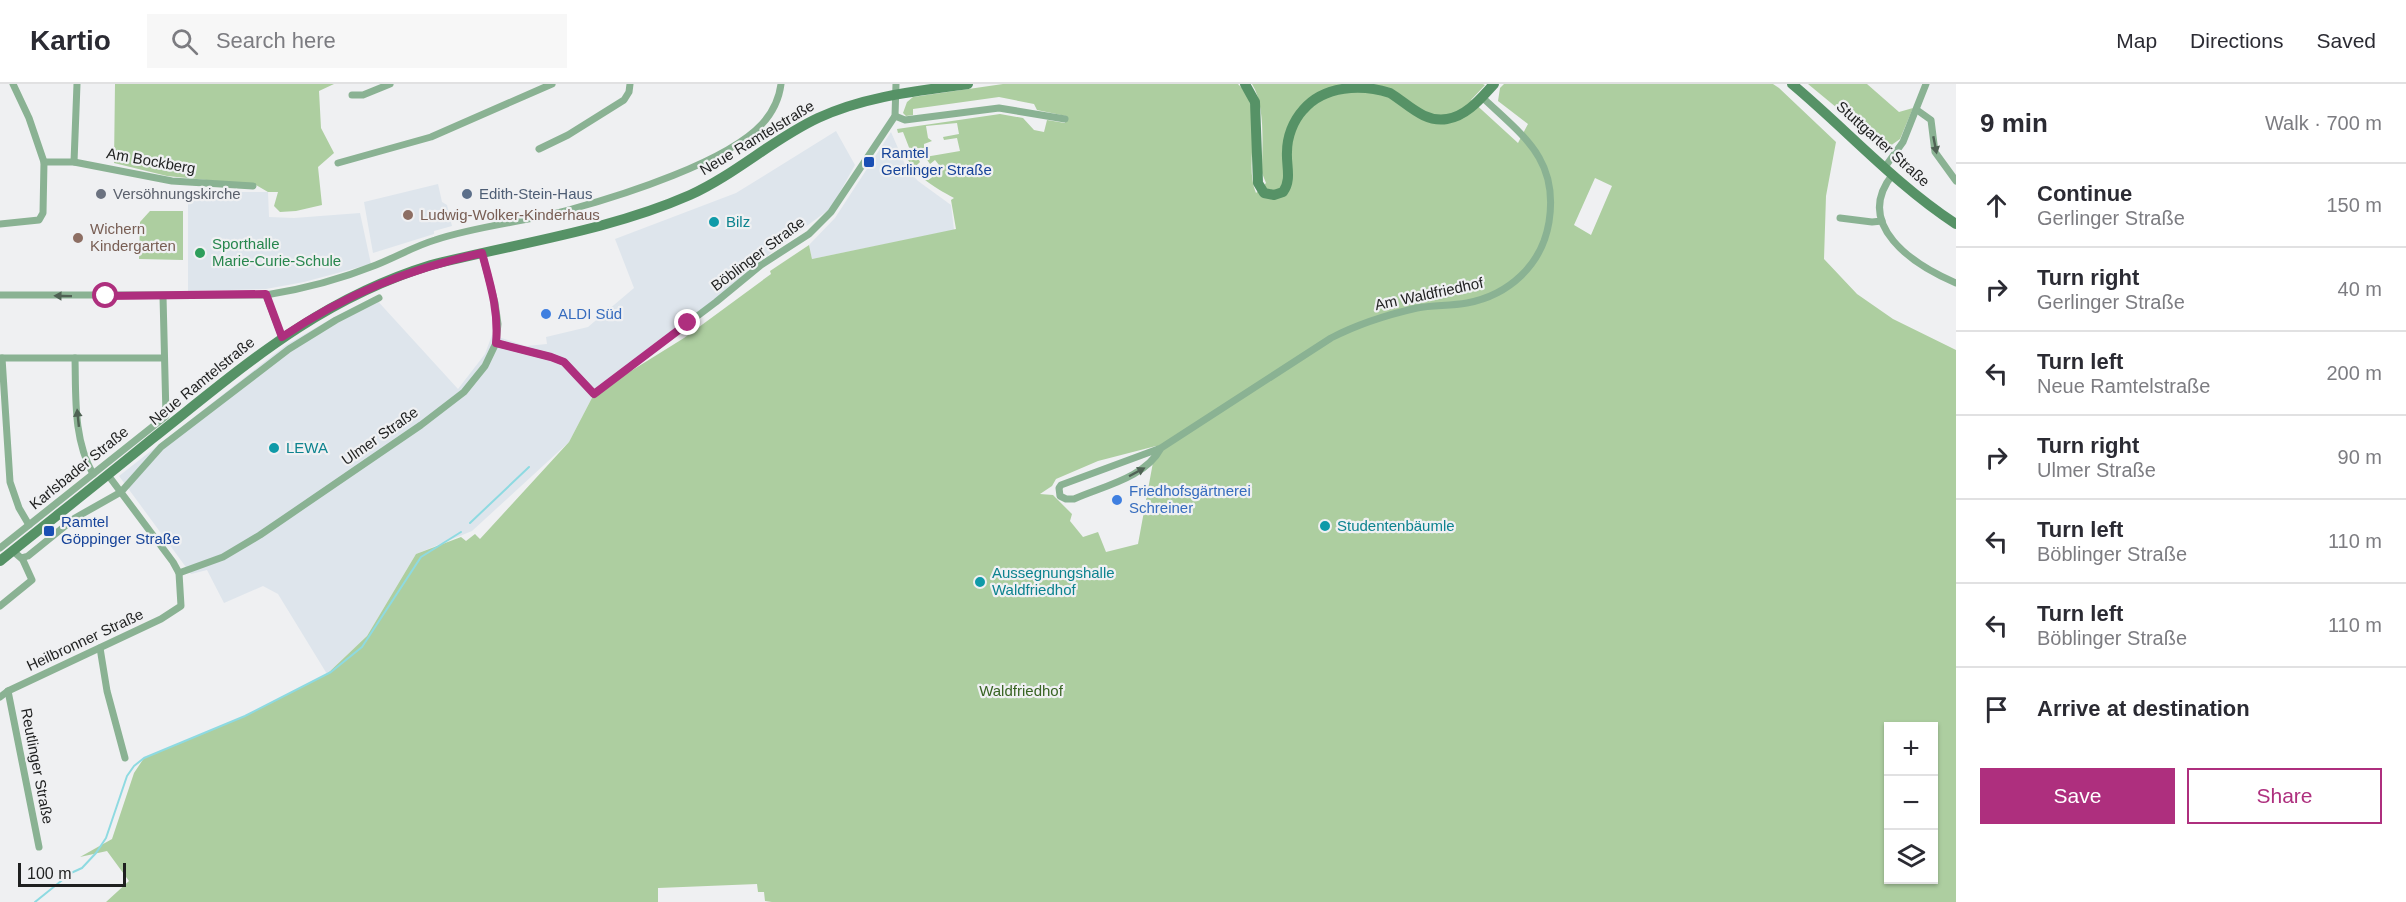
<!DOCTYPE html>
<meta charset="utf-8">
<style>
:root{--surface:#fff;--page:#f7f7f7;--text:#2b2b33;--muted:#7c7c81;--line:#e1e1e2;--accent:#ae2f7e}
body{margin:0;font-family:Helvetica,sans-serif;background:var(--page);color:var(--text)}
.controls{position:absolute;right:18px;bottom:18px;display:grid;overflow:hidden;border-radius:0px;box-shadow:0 2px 4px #0004}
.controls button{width:54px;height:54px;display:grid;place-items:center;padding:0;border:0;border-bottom:2px solid var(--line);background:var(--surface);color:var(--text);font:30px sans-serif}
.scale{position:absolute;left:18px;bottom:15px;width:108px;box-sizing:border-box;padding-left:6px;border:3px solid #1f2020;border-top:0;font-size:16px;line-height:21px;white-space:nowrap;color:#1f2020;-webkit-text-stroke:4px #eff0f2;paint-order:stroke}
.stop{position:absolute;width:18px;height:18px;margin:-14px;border:4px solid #ae2f7e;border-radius:50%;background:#fff}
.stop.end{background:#ae2f7e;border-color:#fff;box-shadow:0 2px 6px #0008}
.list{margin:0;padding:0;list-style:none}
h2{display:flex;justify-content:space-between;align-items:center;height:78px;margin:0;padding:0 24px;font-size:26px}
h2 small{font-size:20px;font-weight:400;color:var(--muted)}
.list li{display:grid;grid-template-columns:39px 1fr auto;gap:18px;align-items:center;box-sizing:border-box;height:84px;padding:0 24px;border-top:2px solid var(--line)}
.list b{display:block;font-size:22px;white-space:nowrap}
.list p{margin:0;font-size:20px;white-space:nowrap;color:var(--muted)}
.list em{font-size:20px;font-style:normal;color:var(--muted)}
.actions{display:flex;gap:12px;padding:18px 24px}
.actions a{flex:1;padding:14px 0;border:2px solid var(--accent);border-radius:0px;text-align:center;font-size:21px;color:var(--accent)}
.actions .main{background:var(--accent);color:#fff}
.icon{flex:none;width:33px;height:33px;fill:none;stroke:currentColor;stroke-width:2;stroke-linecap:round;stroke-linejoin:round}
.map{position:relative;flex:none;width:1956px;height:818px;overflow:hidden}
header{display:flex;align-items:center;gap:36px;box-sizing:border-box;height:84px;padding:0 30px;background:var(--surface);border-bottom:2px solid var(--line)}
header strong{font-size:28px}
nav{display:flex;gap:33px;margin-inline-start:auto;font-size:21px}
.search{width:420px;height:54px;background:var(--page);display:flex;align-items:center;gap:15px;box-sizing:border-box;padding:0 21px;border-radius:0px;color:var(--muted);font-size:22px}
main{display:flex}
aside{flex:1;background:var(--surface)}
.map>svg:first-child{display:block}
</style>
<header>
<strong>Kartio</strong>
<div class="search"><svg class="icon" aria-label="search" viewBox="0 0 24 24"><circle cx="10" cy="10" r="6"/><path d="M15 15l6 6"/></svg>Search here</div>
<nav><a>Map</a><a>Directions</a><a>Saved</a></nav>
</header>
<main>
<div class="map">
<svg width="1956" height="818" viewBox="0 0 1956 818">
<rect width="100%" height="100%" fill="#eff0f2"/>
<g fill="#dee5ec">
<polygon points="836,47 855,81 831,124 773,167 688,239 594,310 569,358 472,447 416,470 367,552 327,590 278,510 263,502 224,519 207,486 191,490 119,392 286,261 334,233 374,213 458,305 485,270 492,251 526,262 547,260 546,253 588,243 634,204 615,155 736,109"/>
<polygon points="891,48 907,85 918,97 951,121 954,146 812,175 809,161 835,134"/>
<polygon points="438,100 442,118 447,121 452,142 434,147 434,150 373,169 364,118"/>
<polygon points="188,108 268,108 269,133 294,134 360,129 371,180 304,198 266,205 188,207"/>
</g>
<g fill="#adcea0" fill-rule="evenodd">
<polygon points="115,0 334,0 319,7 321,44 334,69 318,83 322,121 296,127 280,128 274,122 278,108 268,108 256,101 167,92 114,79"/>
<path d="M1003,0h235c30,28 4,76 18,109l10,-10 -4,-10c0,-26 4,-67 -10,-89h231l2,1 -14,15 47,43 10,-19 -30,-23 2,-13 4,-4h269l6,4 57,54 -10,54 -2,63 33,35 36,25 63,31v552h-1184l-7,-1 -1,-9h-6l-1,-8 -99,4v14h-552l23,-21 -22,-30 -27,6 32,-18 22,-66 10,-15 101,-42 82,-42 40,-38 49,-82 45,-17 5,4 9,-7 5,5 89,-97 25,-48 90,-56 87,-64 -1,-3 39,-26 3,14 144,-30 -5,-29 3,-2c-22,-12 -38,-21 -49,-44h4l2,5 7,-1 2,4 -4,4 12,14 15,-10 -8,-10 -5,4 -5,-7 35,-6 -3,-13 -13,2 -1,-3 16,-3 -2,-11 -31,3 2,12 4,3 -8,3v4l-14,2 -7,-18 -5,1 -1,-4 103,-15 23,4 11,12 10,2 3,-12 18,3 1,-7 -29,-6 -3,-6 -35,-7 -86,12v6l-7,1 -3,-3 4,-11 6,-5zM1595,94l17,8 -21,49 -17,-10zM1156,362l-18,98 -32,8 -8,-20 -15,5 -13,-16 2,-7 -19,-19 -13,-1 12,-8 4,-7 42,-18zM1888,642h46v154h-46z"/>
<polygon points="1808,0 1867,0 1899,28 1913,24 1900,55 1883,67 1848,33"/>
<polygon points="150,127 183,127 183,176 139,175 140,138"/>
</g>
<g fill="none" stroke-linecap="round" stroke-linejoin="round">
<g stroke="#8edae1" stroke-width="2">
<polyline points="470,439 529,383"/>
<polyline points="35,818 71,789 82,784 96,769 106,754 127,692 134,682 144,674 245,632 331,588 362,563 421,473 461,448"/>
</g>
<g stroke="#8ab293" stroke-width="7">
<polyline points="352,11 363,11 390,0"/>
<polyline points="1917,26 1931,36 1935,68 1956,97"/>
<polyline points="895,32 905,36 999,24 1065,35"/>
<polyline points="539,65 568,51 624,16 629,8 630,0"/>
<polyline points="44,78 74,78 172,97 253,102"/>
<polyline points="74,78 77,0"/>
<polyline points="338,79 431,53 552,0"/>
<polyline points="1885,83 1903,58 1926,0"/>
<path d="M1893,90c-41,51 21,91 63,109"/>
<polyline points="1840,134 1872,138 1882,137"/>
<polyline points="0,140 39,136 43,129 44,78 29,34 13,0"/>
<path d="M0,211h266c38,-6 75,-16 110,-30 20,-8 39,-19 59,-25 45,-15 92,-18 137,-31 51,-14 155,-47 190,-85 11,-12 17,-24 19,-40"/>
<polyline points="266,211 282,253"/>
<polyline points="496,259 551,273 564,278 594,310 716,218 761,181 809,150 831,128 895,32 896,0"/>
<polyline points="0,274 164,274"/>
<polyline points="2,274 10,398 19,424 29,441"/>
<path d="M75,274c1,38 -2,81 18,116"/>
<path d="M1161,364c-16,30 -58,38 -87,51h-8l-6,-3 -1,-8 2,-3 100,-37 170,-110c27,-14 55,-23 86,-30 16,-3 33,-2 50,-5 42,-8 75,-38 82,-81 10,-63 -26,-86 -67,-125"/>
<polyline points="0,464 166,332 163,212"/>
<polyline points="13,467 21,474 28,472 75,434 121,408 161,363 289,265 336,236 379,214"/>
<polyline points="179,489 223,473 260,451 421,341 464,308 485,282 496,259 498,240 495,219 482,169"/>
<polyline points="0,522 32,496 22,474"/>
<polyline points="100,564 107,607 125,674"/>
<polyline points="8,607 39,763"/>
<polyline points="0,613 8,607 161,535 181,522 179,489 173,478 108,391"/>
</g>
<g stroke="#569266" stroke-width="10">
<path d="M1245,0l10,18 3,81 6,10 10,2 9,-3c9,-12 3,-27 4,-40 0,-15 6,-31 16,-42 21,-25 59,-26 87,-17 18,11 34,30 57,26 20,-3 34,-21 47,-35"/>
<path d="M1792,0c55,46 104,101 164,140"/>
<path d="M0,477c51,-41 102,-81 152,-122 91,-72 165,-139 279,-174 86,-22 177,-34 259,-70 46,-21 83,-56 128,-77 47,-22 99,-27 150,-34"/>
</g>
</g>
<defs><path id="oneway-solid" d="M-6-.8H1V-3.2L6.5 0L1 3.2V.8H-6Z" transform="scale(1.5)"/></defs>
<g fill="#4f6254">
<use href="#oneway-solid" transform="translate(1935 61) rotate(79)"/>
<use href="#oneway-solid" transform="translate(63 212) rotate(-179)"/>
<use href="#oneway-solid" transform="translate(78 334) rotate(-96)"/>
<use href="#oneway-solid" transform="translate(1137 388) rotate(-28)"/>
</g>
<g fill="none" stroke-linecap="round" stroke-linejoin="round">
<path stroke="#ae2f7e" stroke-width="8" d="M106,212l160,-2 16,43c64,-43 126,-68 200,-84 8,30 17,58 14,90l55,14 13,5 30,32 94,-71"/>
</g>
<g fill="#1a4fb4" stroke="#eff0f2" stroke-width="2">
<rect x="863" y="72" width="12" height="12" rx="3"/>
<rect x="43" y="441" width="12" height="12" rx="3"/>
</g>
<circle fill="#6b7280" stroke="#eff0f2" stroke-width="2" cx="101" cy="110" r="6"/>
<circle fill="#5c6f8a" stroke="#eff0f2" stroke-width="2" cx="467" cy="110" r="6"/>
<g fill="#8d6e63" stroke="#eff0f2" stroke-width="2">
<circle cx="408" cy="131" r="6"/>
<circle cx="78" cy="154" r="6"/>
</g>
<g fill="#0f9aa8" stroke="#eff0f2" stroke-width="2">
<circle cx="714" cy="138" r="6"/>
<circle cx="274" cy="364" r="6"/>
<circle cx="1325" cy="442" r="6"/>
<circle cx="980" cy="498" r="6"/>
</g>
<circle fill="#2e9e5b" stroke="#eff0f2" stroke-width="2" cx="200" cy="169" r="6"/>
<g fill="#3f7fe0" stroke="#eff0f2" stroke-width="2">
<circle cx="546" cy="230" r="6"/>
<circle cx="1117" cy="416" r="6"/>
</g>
<g text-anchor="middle" stroke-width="4.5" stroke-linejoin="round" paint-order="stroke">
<g font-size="15" fill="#1f2020" stroke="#eff0f2">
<text transform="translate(757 54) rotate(-31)" y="5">Neue Ramtelstraße</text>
<text transform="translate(1883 60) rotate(42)" y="5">Stuttgarter Straße</text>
<text transform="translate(151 77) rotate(10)" y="5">Am Bockberg</text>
<text transform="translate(758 170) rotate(-37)" y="5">Böblinger Straße</text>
<text transform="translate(1429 210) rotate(-12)" y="5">Am Waldfriedhof</text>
<text transform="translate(202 297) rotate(-39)" y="5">Neue Ramtelstraße</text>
<text transform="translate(380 352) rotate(-35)" y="5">Ulmer Straße</text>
<text transform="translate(79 384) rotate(-39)" y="5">Karlsbader Straße</text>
<text transform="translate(85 556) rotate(-25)" y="5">Heilbronner Straße</text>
<text transform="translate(37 682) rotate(79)" y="5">Reutlinger Straße</text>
</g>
<g font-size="15" fill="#164399" stroke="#eff0f2" text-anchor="start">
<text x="881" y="74">Ramtel<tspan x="881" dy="17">Gerlinger Straße</tspan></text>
<text x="61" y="443">Ramtel<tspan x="61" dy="17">Göppinger Straße</tspan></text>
</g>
<g font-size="15" fill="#5b616d" stroke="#eff0f2" text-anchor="start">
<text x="113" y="115">Versöhnungskirche</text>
</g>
<g font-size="15" fill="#4e5e75" stroke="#eff0f2" text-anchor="start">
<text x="479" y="115">Edith-Stein-Haus</text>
</g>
<g font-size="15" fill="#785e54" stroke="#eff0f2" text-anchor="start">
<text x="420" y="136">Ludwig-Wolker-Kinderhaus</text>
<text x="90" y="150">Wichern<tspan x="90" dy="17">Kindergarten</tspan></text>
</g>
<g font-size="15" fill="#0d838f" stroke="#eff0f2" text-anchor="start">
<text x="726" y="143">Bilz</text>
<text x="286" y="369">LEWA</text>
<text x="1337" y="447">Studentenbäumle</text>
<text x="992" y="494">Aussegnungshalle<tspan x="992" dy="17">Waldfriedhof</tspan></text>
</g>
<g font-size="15" fill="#27864d" stroke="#eff0f2" text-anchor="start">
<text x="212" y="165">Sporthalle<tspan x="212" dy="17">Marie-Curie-Schule</tspan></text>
</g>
<g font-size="15" fill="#366cbe" stroke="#eff0f2" text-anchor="start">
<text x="558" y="235">ALDI Süd</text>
<text x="1129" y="412">Friedhofsgärtnerei<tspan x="1129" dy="17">Schreiner</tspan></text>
</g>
<g font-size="15" fill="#386323" stroke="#eff0f2">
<text x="1021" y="612">Waldfriedhof</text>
</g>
</g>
</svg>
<div class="controls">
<button>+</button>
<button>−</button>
<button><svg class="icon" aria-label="layers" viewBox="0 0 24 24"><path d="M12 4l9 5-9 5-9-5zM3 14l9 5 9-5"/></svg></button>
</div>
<div class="scale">100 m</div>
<div class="stop" style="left:106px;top:212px"></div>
<div class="stop end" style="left:688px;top:239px"></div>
</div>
<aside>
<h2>9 min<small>Walk · 700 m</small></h2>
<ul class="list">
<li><svg class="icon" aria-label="ahead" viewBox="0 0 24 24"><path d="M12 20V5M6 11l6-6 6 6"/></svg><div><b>Continue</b><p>Gerlinger Straße</p></div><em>150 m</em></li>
<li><svg class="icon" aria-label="right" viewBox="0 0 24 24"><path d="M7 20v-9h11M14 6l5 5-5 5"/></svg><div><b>Turn right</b><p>Gerlinger Straße</p></div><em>40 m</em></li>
<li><svg class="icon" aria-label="left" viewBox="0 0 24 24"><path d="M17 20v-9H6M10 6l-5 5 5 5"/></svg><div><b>Turn left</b><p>Neue Ramtelstraße</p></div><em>200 m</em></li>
<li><svg class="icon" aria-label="right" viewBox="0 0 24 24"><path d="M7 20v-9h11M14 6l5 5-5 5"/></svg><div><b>Turn right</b><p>Ulmer Straße</p></div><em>90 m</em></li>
<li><svg class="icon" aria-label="left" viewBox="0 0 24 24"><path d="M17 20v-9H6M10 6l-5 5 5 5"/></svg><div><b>Turn left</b><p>Böblinger Straße</p></div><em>110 m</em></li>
<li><svg class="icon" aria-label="left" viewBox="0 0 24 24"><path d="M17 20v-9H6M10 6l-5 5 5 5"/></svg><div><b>Turn left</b><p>Böblinger Straße</p></div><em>110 m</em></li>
<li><svg class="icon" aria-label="arrive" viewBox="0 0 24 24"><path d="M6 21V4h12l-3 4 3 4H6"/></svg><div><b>Arrive at destination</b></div></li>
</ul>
<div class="actions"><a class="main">Save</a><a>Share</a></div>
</aside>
</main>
